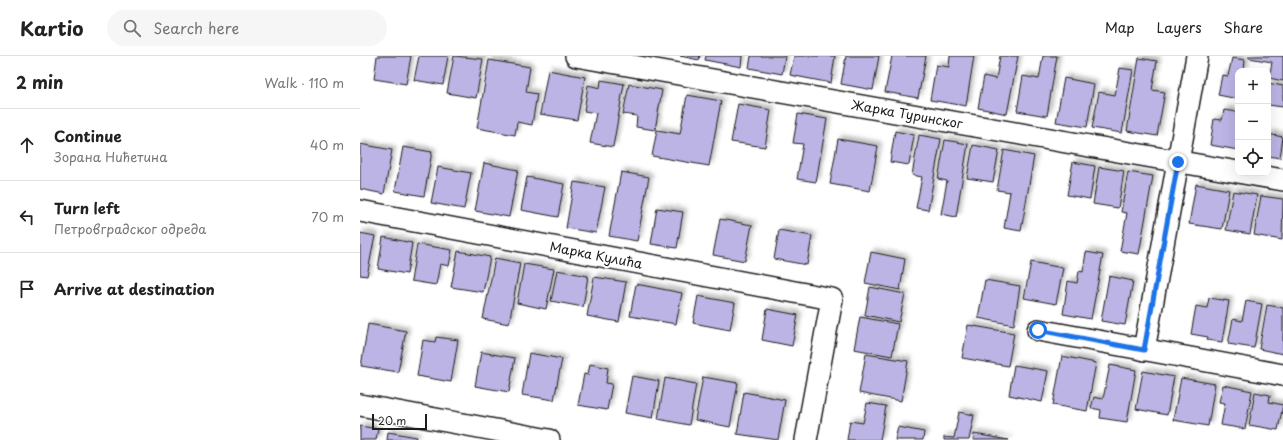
<!DOCTYPE html>
<meta charset="utf-8">
<style>
:root{--surface:#fff;--page:#f6f6f6;--text:#222;--muted:#767676;--line:#e0e0e0}
body{margin:0;font-family:"Playpen Sans",sans-serif;background:var(--page);color:var(--text)}
.controls{position:absolute;right:12px;top:12px;display:grid;overflow:hidden;border-radius:8px;box-shadow:0 4px 16px #0002}
.controls button{width:36px;height:36px;display:grid;place-items:center;padding:0;border:0;border-bottom:1px solid var(--line);background:var(--surface);color:var(--text);font:20px sans-serif}
.scale{position:absolute;left:12px;bottom:10px;width:55px;box-sizing:border-box;padding-left:4px;border:2px solid #1c1c1c;border-top:0;font-size:11px;line-height:14px;white-space:nowrap;color:#1c1c1c;-webkit-text-stroke:3px #fff;paint-order:stroke}
.stop{position:absolute;width:12px;height:12px;margin:-9px;border:3px solid #1a73e8;border-radius:50%;background:#fff}
.stop.end{background:#1a73e8;border-color:#fff;box-shadow:0 1px 4px #0008}
.list{margin:0;padding:0;list-style:none}
h2{display:flex;justify-content:space-between;align-items:center;height:52px;margin:0;padding:0 16px;font-size:17px}
h2 small{font-size:13px;font-weight:400;color:var(--muted)}
.list li{display:grid;grid-template-columns:26px 1fr auto;gap:12px;align-items:center;box-sizing:border-box;height:72px;padding:0 16px;border-top:1px solid var(--line)}
.list b{display:block;font-size:15px;white-space:nowrap}
.list p{margin:0;font-size:13px;white-space:nowrap;color:var(--muted)}
.list em{font-size:13px;font-style:normal;color:var(--muted)}
.icon{flex:none;width:22px;height:22px;fill:none;stroke:currentColor;stroke-width:2;stroke-linecap:round;stroke-linejoin:round}
.map{position:relative;flex:none;width:923px;height:384px;overflow:hidden}
header{display:flex;align-items:center;gap:24px;box-sizing:border-box;height:56px;padding:0 20px;background:var(--surface);border-bottom:1px solid var(--line)}
header strong{font-size:19px}
nav{display:flex;gap:22px;margin-inline-start:auto;font-size:14px}
.search{width:280px;height:36px;background:var(--page);display:flex;align-items:center;gap:10px;box-sizing:border-box;padding:0 14px;border-radius:22px;color:var(--muted);font-size:15px}
main{display:flex}
aside{flex:1;background:var(--surface)}
.map>svg:first-child{display:block}
</style>
<header>
<strong>Kartio</strong>
<div class="search"><svg class="icon" aria-label="search" viewBox="0 0 24 24"><circle cx="10" cy="10" r="6"/><path d="M15 15l6 6"/></svg>Search here</div>
<nav><a>Map</a><a>Layers</a><a>Share</a></nav>
</header>
<main>
<aside>
<h2>2 min<small>Walk · 110 m</small></h2>
<ul class="list">
<li><svg class="icon" aria-label="ahead" viewBox="0 0 24 24"><path d="M12 20V5M6 11l6-6 6 6"/></svg><div><b>Continue</b><p>Зорана Нићетина</p></div><em>40 m</em></li>
<li><svg class="icon" aria-label="left" viewBox="0 0 24 24"><path d="M17 20v-9H6M10 6l-5 5 5 5"/></svg><div><b>Turn left</b><p>Петровградског одреда</p></div><em>70 m</em></li>
<li><svg class="icon" aria-label="arrive" viewBox="0 0 24 24"><path d="M6 21V4h12l-3 4 3 4H6"/></svg><div><b>Arrive at destination</b></div></li>
</ul>
</aside>
<div class="map">
<svg width="923" height="384" viewBox="0 0 923 384">
<defs>
<filter id="shadow"><feDropShadow dx="3.5" dy="-3.5" stdDeviation="2" flood-color="#0004"/></filter>
</defs>
<rect width="100%" height="100%" fill="#fff"/>
<filter id="ink" filterUnits="userSpaceOnUse"><feTurbulence type="fractalNoise" baseFrequency=".025" numOctaves="2"/><feDisplacementMap in="SourceGraphic" scale="8" xChannelSelector="R" yChannelSelector="G"/><feConvolveMatrix kernelMatrix="1 2 1 2 8 2 1 2 1" color-interpolation-filters="sRGB"/></filter>
<g filter="url(#ink)">
<g fill="#bbb4e5" stroke="#1c1c1c" filter="url(#shadow)">
<polygon points="17,0 51,0 46,28 14,23"/>
<polygon points="59,0 88,0 83,29 54,24"/>
<polygon points="94,0 123,3 116,42 87,37"/>
<polygon points="320,0 340,0 339,4"/>
<polygon points="346,0 382,0 381,11 345,4"/>
<polygon points="391,0 425,0 422,18 389,12"/>
<polygon points="434,0 475,0 471,27 430,19"/>
<polygon points="486,0 519,0 513,34 481,28"/>
<polygon points="532,0 566,0 558,42 525,36"/>
<polygon points="590,0 614,0 606,50 570,44 576,9 589,11"/>
<polygon points="640,0 658,0 647,58 618,52 624,20 636,23"/>
<polygon points="683,0 697,0 687,60 657,55 663,20 679,23"/>
<polygon points="889,0 923,0 923,25 909,22 912,6 889,2"/>
<polygon points="779,2 797,5 792,34 805,36 797,80 767,75"/>
<polygon points="872,2 885,4 884,15 878,15 878,43 858,39 862,19 868,20"/>
<polygon points="129,4 170,11 166,36 177,38 172,69 157,66 155,79 117,72"/>
<polygon points="760,12 773,14 762,77 732,72 739,36 755,39"/>
<polygon points="188,14 225,21 217,64 180,58"/>
<polygon points="704,22 734,28 727,71 696,66"/>
<polygon points="241,24 264,28 253,91 230,87 236,57 224,55 228,29 240,32"/>
<polygon points="908,27 923,30 923,51 908,49"/>
<polygon points="269,28 302,34 295,74 276,71 277,60 263,58"/>
<polygon points="327,39 361,45 349,110 292,100 297,74 320,78"/>
<polygon points="378,48 411,54 405,91 371,86"/>
<polygon points="864,54 878,56 878,94 850,89 854,63 862,64"/>
<polygon points="438,58 467,63 456,126 437,123 443,88 433,87"/>
<polygon points="535,75 554,79 549,109 530,106"/>
<polygon points="908,78 923,81 920,102 908,100"/>
<polygon points="559,79 581,83 568,154 556,152 562,121 552,119"/>
<polygon points="478,83 518,90 510,135 470,128"/>
<polygon points="585,84 608,88 596,161 581,158 587,125 578,123"/>
<polygon points="0,88 32,94 24,138 0,133"/>
<polygon points="613,89 639,94 633,126 607,122"/>
<polygon points="43,91 72,96 64,140 35,135"/>
<polygon points="644,94 674,100 661,175 644,172 650,136 637,134"/>
<polygon points="713,106 735,110 730,143 707,139"/>
<polygon points="124,107 158,114 149,161 115,155"/>
<polygon points="78,111 111,117 104,153 71,147"/>
<polygon points="739,111 764,115 758,152 733,148"/>
<polygon points="261,116 289,121 277,185 249,180"/>
<polygon points="768,116 793,120 779,198 760,195 767,157 761,156"/>
<polygon points="167,121 204,128 198,161 161,154"/>
<polygon points="214,126 245,131 236,177 206,172"/>
<polygon points="836,128 869,134 862,173 829,168"/>
<polygon points="873,135 897,139 890,178 866,174"/>
<polygon points="901,140 923,143 922,184 894,179"/>
<polygon points="297,152 323,156 317,192 291,188"/>
<polygon points="360,163 392,169 385,205 353,199"/>
<polygon points="419,174 452,180 447,209 414,203"/>
<polygon points="0,177 15,180 7,220 0,219"/>
<polygon points="23,181 52,187 47,218 18,213"/>
<polygon points="57,188 92,194 89,210 80,208 76,229 51,225"/>
<polygon points="98,195 130,201 123,236 91,231"/>
<polygon points="511,196 545,203 540,234 505,227"/>
<polygon points="726,196 743,199 731,263 703,258 708,225 717,227 719,215 723,216"/>
<polygon points="135,202 160,207 149,268 123,263"/>
<polygon points="671,206 703,212 696,248 664,242"/>
<polygon points="164,208 194,213 186,253 157,247"/>
<polygon points="197,214 228,220 223,251 191,245"/>
<polygon points="749,220 773,225 765,269 741,265"/>
<polygon points="234,221 266,226 259,266 227,260"/>
<polygon points="625,224 660,230 654,269 618,262"/>
<polygon points="276,228 322,237 316,268 270,260"/>
<polygon points="510,231 545,238 539,266 505,259"/>
<polygon points="338,240 375,247 370,274 333,267"/>
<polygon points="849,242 869,245 862,286 847,284 848,281 831,278 836,250 847,252"/>
<polygon points="886,245 902,248 894,292 868,288 873,263 882,265"/>
<polygon points="907,249 923,252 923,298 899,293"/>
<polygon points="407,253 438,259 432,290 402,284"/>
<polygon points="500,261 538,268 532,300 494,293"/>
<polygon points="8,268 46,275 38,316 1,310"/>
<polygon points="608,269 654,277 648,310 602,302"/>
<polygon points="76,281 98,284 91,326 57,320 63,284 75,286"/>
<polygon points="121,296 155,302 149,336 115,330"/>
<polygon points="169,297 202,303 194,344 162,339"/>
<polygon points="506,298 548,305 541,345 499,337"/>
<polygon points="702,300 736,307 727,355 693,349"/>
<polygon points="230,308 248,312 246,327 252,328 247,354 218,349 224,318 228,319"/>
<polygon points="654,309 688,315 682,346 649,339"/>
<polygon points="750,309 776,314 767,366 740,362 741,354 731,352 734,341 743,343"/>
<polygon points="783,315 814,321 807,359 776,353"/>
<polygon points="272,320 299,325 293,362 265,357"/>
<polygon points="343,321 378,327 370,371 335,364"/>
<polygon points="305,322 336,328 329,369 298,363"/>
<polygon points="821,322 855,328 848,370 813,364"/>
<polygon points="863,329 892,335 885,373 861,369 865,347 859,346"/>
<polygon points="384,336 425,344 418,384 377,378"/>
<polygon points="895,336 910,339 909,346 923,349 918,374 889,369"/>
<polygon points="507,347 526,350 520,384 487,384 490,365 503,367"/>
<polygon points="599,356 614,359 609,384 584,384 584,381 594,382"/>
<polygon points="0,370 18,373 16,384 0,384"/>
<polygon points="538,371 564,376 563,384 535,384"/>
<polygon points="28,376 57,381 56,384 27,384"/>
<polygon points="614,378 649,384 613,384"/>
</g>
<g fill="none" stroke-linecap="round" stroke-linejoin="round">
<g stroke="#1c1c1c" stroke-width="24">
<g id="minor">
<polyline points="216,0 878,116"/>
<polyline points="883,117 923,124"/>
<polyline points="0,155 472,243 446,384"/>
<polyline points="678,274 923,319"/>
<polyline points="784,294 837,0"/>
<polyline points="0,349 189,384"/>
</g>
</g>
<use href="#minor" stroke="#fff" stroke-width="21"/>
</g>
</g>
<g fill="none" stroke-linecap="round" stroke-linejoin="round" filter="url(#ink)">
<polyline stroke="#1a73e8" stroke-width="5" points="678,274 784,294 818,106"/>
</g>
<g text-anchor="middle" stroke-width="4" stroke-linejoin="round" paint-order="stroke">
<g font-size="13" fill="#1c1c1c" stroke="#fff">
<text transform="translate(547 58) rotate(10)" y="5">Жарка Туринског</text>
<text transform="translate(236 199) rotate(11)" y="5">Марка Кулића</text>
</g>
</g>
</svg>
<div class="controls">
<button>+</button>
<button>−</button>
<button><svg class="icon" aria-label="locate" viewBox="0 0 24 24"><circle cx="12" cy="12" r="6"/><path d="M12 2v4M12 18v4M2 12h4M18 12h4"/></svg></button>
</div>
<div class="scale">20 m</div>
<div class="stop" style="left:678px;top:274px"></div>
<div class="stop end" style="left:818px;top:106px"></div>
</div>
</main>
